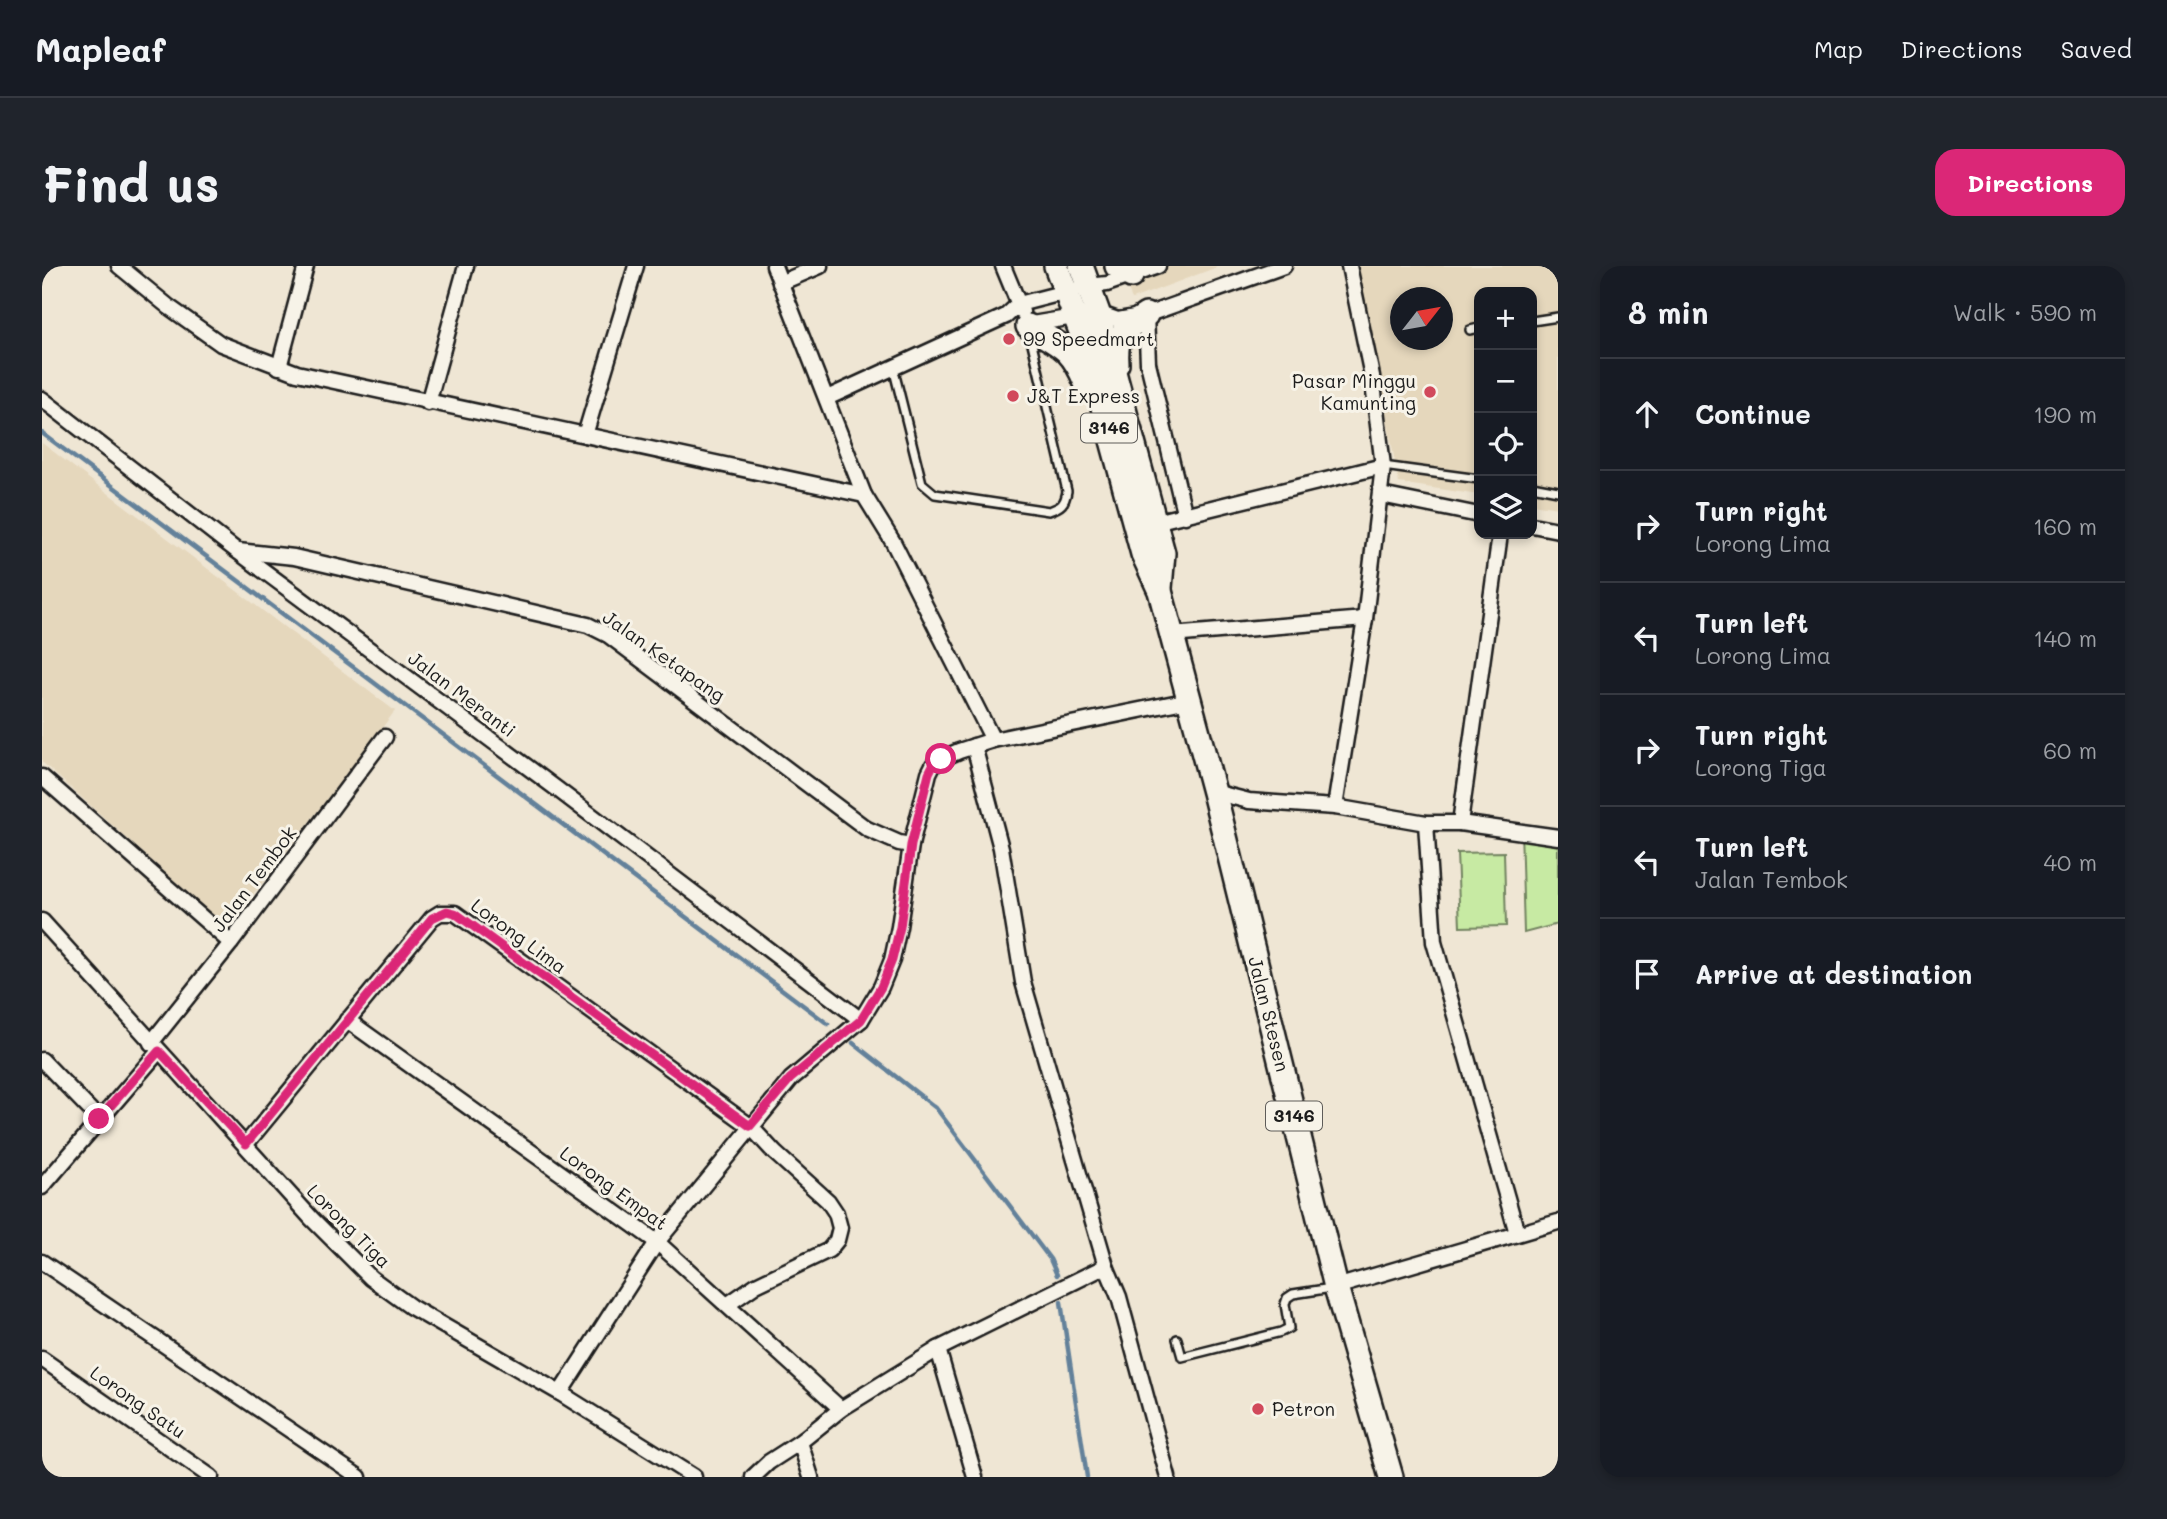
<!DOCTYPE html>
<meta charset="utf-8">
<style>
:root{--surface:#171b24;--page:#20242c;--text:#f1f3f6;--muted:#9ea1a6;--line:#363941;--accent:#db2777}
body{margin:0;font-family:Mali,sans-serif;background:var(--page);color:var(--text)}
.controls{position:absolute;right:21px;top:21px;display:grid;overflow:hidden;border-radius:14px;box-shadow:0 4px 10px #0003}
.controls button{width:63px;height:63px;display:grid;place-items:center;padding:0;border:0;border-bottom:2px solid var(--line);background:var(--surface);color:var(--text);font:35px sans-serif}
.compass{position:absolute;left:1348px;top:21px;width:63px;height:63px;border-radius:50%;background:var(--surface);box-shadow:0 4px 10px #0003;rotate:59deg}
.stop{position:absolute;width:21px;height:21px;margin:-16px;border:5px solid #db2777;border-radius:50%;background:#fff}
.stop.end{background:#db2777;border-color:#fff;box-shadow:0 2px 7px #0008}
.list{margin:0;padding:0;list-style:none}
h2{display:flex;justify-content:space-between;align-items:center;height:91px;margin:0;padding:0 28px;font-size:30px}
h2 small{font-size:23px;font-weight:400;color:var(--muted)}
.list li{display:grid;grid-template-columns:46px 1fr auto;gap:21px;align-items:center;box-sizing:border-box;height:112px;padding:0 28px;border-top:2px solid var(--line)}
.list b{display:block;font-size:26px;white-space:nowrap}
.list p{margin:0;font-size:23px;white-space:nowrap;color:var(--muted)}
.list em{font-size:23px;font-style:normal;color:var(--muted)}
.icon{flex:none;width:38px;height:38px;fill:none;stroke:currentColor;stroke-width:2;stroke-linecap:round;stroke-linejoin:round}
.map{position:relative;flex:none;width:1516px;height:1211px;overflow:hidden;border-radius:21px}
header{display:flex;align-items:center;gap:42px;box-sizing:border-box;height:98px;padding:0 35px;background:var(--surface);border-bottom:2px solid var(--line)}
header strong{font-size:33px}
nav{display:flex;gap:38px;margin-inline-start:auto;font-size:24px}
.intro{display:flex;align-items:center;justify-content:space-between;box-sizing:border-box;height:168px;padding:0 42px}
h1{margin:0;font-size:49px}
.button{padding:18px 32px;border-radius:21px;background:var(--accent);color:#fff;font-size:24px;font-weight:700}
main{display:flex;gap:42px;padding:0 42px}
aside{flex:1;background:var(--surface);border-radius:21px;box-shadow:0 4px 10px #0003}
.map>svg:first-child{display:block}
</style>
<header>
<strong>Mapleaf</strong>
<nav><a>Map</a><a>Directions</a><a>Saved</a></nav>
</header>
<div class="intro"><h1>Find us</h1><a class="button">Directions</a></div>
<main>
<div class="map">
<svg width="1516" height="1211" viewBox="0 0 1516 1211">
<rect width="100%" height="100%" fill="#efe6d4"/>
<filter id="ink" filterUnits="userSpaceOnUse"><feTurbulence type="fractalNoise" baseFrequency=".0143" numOctaves="2"/><feDisplacementMap in="SourceGraphic" scale="14" xChannelSelector="R" yChannelSelector="G"/><feConvolveMatrix kernelMatrix="1 2 1 2 8 2 1 2 1" color-interpolation-filters="sRGB"/></filter>
<g filter="url(#ink)">
<g fill="#e5d7bc" fill-rule="evenodd">
<polygon points="1075,0 1178,0 1090,33"/>
<path d="M1316,0h200v242l-26,-4v-212h-53v203l-80,-12zM1358,32h42v42h-42z"/>
<polygon points="0,177 353,445 185,662 0,496"/>
</g>
<g fill="#c7eaa3" stroke="#728360" stroke-width="2">
<polygon points="1479,562 1516,567 1516,658 1482,667"/>
<polygon points="1462,586 1464,660 1418,661 1415,587"/>
</g>
<g fill="none" stroke-linecap="round" stroke-linejoin="round">
<g stroke="#63819a" stroke-width="4.5">
<polyline points="0,167 786,758"/>
<polyline points="811,777 894,842 1008,993 1015,1009"/>
<polyline points="1019,1036 1045,1211"/>
</g>
<g stroke="#1c1c1c" stroke-width="12">
<g id="service">
<polyline points="1490,55 1516,51"/>
<polyline points="1428,64 1437,62"/>
<path d="M851,101l29,116 13,11 114,17c12,-4 16,-7 18,-20l-37,-156"/>
<polyline points="1341,200 1437,213"/>
<polyline points="1490,220 1516,225"/>
<polyline points="1135,1073 1140,1091 1239,1066 1247,1062 1243,1038 1245,1032 1251,1028 1290,1022"/>
</g>
</g>
<g stroke="#1c1c1c" stroke-width="19">
<g id="minor">
<polyline points="77,0 127,41 179,78 255,107 822,229"/>
<polyline points="732,0 822,229 851,276 951,474"/>
<polyline points="961,0 980,46"/>
<polyline points="738,17 778,0"/>
<polyline points="1104,49 1106,97 1143,250"/>
<polyline points="984,59 1056,47 1076,54 1104,49 1242,0"/>
<polyline points="237,101 264,0"/>
<polyline points="785,132 964,50 977,38 1047,20 1065,18 1116,0"/>
<polyline points="0,133 195,285 515,523 819,754"/>
<polyline points="386,137 424,0"/>
<polyline points="543,169 594,0"/>
<polyline points="1339,229 1437,249"/>
<polyline points="1113,256 1341,200"/>
<polyline points="1490,259 1516,264"/>
<polyline points="196,285 252,291 546,359 566,369 825,563 857,577 869,579"/>
<polyline points="1129,369 1323,353"/>
<polyline points="932,480 959,582 981,716 1064,1000 1077,1031 1126,1211"/>
<polyline points="0,511 189,677"/>
<polyline points="1172,526 1207,535 1293,541 1384,557 1418,557 1516,571"/>
<polyline points="1293,541 1323,353 1341,200 1330,110 1307,0"/>
<polyline points="1384,557 1392,676 1475,967"/>
<polyline points="1418,557 1458,268"/>
<polyline points="0,655 270,953 329,1012 369,1041 518,1127 652,1211"/>
<polyline points="305,754 615,976 799,1143"/>
<polyline points="109,777 189,677 343,471"/>
<polyline points="0,794 57,853"/>
<polyline points="204,878 390,652 398,647 413,647 708,860 733,887 786,935 794,947 798,962 795,974 787,984 714,1019 685,1039"/>
<polyline points="0,921 117,785"/>
<polyline points="0,996 317,1211"/>
<polyline points="1294,1021 1516,956"/>
<polyline points="896,1083 933,1211"/>
<polyline points="0,1093 169,1211"/>
<polyline points="518,1127 615,976 749,813 819,754 839,721 850,694 857,661 869,579 887,507 891,499 899,493 917,485 951,474 1147,434"/>
<polyline points="758,1176 769,1211"/>
<polyline points="711,1211 727,1196 758,1176 799,1143 896,1083 1064,1000"/>
</g>
</g>
<g stroke="#1c1c1c" stroke-width="28">
<g id="primary">
<polyline points="1014,0 1044,79 1101,288 1118,325 1172,526 1294,1021 1349,1211"/>
<polyline points="1039,0 1056,47 1121,287 1118,322"/>
<polyline points="1075,0 1089,10"/>
<path d="M986,60c31,19 43,20 58,57"/>
<path d="M1075,98c-2,-30 5,-33 29,-49"/>
</g>
</g>
<use href="#service" stroke="#f7f3e8" stroke-width="7"/>
<use href="#minor" stroke="#f7f3e8" stroke-width="14"/>
<use href="#primary" stroke="#f7f3e8" stroke-width="23"/>
</g>
</g>
<g fill="none" stroke-linecap="round" stroke-linejoin="round" filter="url(#ink)">
<polyline stroke="#db2777" stroke-width="9" points="57,853 117,785 204,878 390,652 405,645 413,647 708,860 748,813 819,754 839,721 850,694 858,661 869,579 887,507 891,499 899,493"/>
</g>
<g fill="#d1495b" stroke="#f7f3e8" stroke-width="2.5">
<circle cx="967" cy="73" r="7"/>
<circle cx="1388" cy="126" r="7"/>
<circle cx="971" cy="130" r="7"/>
<circle cx="1216" cy="1143" r="7"/>
</g>
<g text-anchor="middle" stroke-width="6" stroke-linejoin="round" paint-order="stroke">
<g fill="#f7f3e8" stroke="#5e5c59" stroke-width="2">
<rect x="1039" y="147.5" width="56" height="29" rx="5"/>
<rect x="1224" y="835.5" width="56" height="29" rx="5"/>
</g>
<g font-size="18" font-weight="bold" fill="#1c1c1c">
<text x="1067" y="168">3146</text>
<text x="1252" y="856">3146</text>
</g>
<g font-size="19" fill="#1c1c1c" stroke="#f7f3e8" text-anchor="start">
<text x="981" y="80">99 Speedmart</text>
<text x="1374" y="122" text-anchor="end">Pasar Minggu<tspan x="1374" dy="22">Kamunting</tspan></text>
<text x="985" y="137">J&amp;T Express</text>
<text x="1230" y="1150">Petron</text>
</g>
<g font-size="19" fill="#1c1c1c" stroke="#f7f3e8">
<text transform="translate(622 390) rotate(35)" y="7">Jalan Ketapang</text>
<text transform="translate(420 428) rotate(37)" y="7">Jalan Meranti</text>
<text transform="translate(212 613) rotate(-53)" y="7">Jalan Tembok</text>
<text transform="translate(477 670) rotate(36)" y="7">Lorong Lima</text>
<text transform="translate(1227 748) rotate(76)" y="7">Jalan Stesen</text>
<text transform="translate(572 922) rotate(36)" y="7">Lorong Empat</text>
<text transform="translate(307 960) rotate(45)" y="7">Lorong Tiga</text>
<text transform="translate(96 1136) rotate(35)" y="7">Lorong Satu</text>
</g>
</g>
</svg>
<div class="controls">
<button>+</button>
<button>−</button>
<button><svg class="icon" aria-label="locate" viewBox="0 0 24 24"><circle cx="12" cy="12" r="6"/><path d="M12 2v4M12 18v4M2 12h4M18 12h4"/></svg></button>
<button><svg class="icon" aria-label="layers" viewBox="0 0 24 24"><path d="M12 4l9 5-9 5-9-5zM3 14l9 5 9-5"/></svg></button>
</div>
<svg class="compass" viewBox="-18 -18 36 36"><path d="M0-13l5 13h-10z" fill="#e53935"/><path d="M0 13l5-13h-10z" fill="#9ea1a6"/></svg>
<div class="stop" style="left:899px;top:493px"></div>
<div class="stop end" style="left:57px;top:853px"></div>
</div>
<aside>
<h2>8 min<small>Walk · 590 m</small></h2>
<ul class="list">
<li><svg class="icon" aria-label="ahead" viewBox="0 0 24 24"><path d="M12 20V5M6 11l6-6 6 6"/></svg><div><b>Continue</b></div><em>190 m</em></li>
<li><svg class="icon" aria-label="right" viewBox="0 0 24 24"><path d="M7 20v-9h11M14 6l5 5-5 5"/></svg><div><b>Turn right</b><p>Lorong Lima</p></div><em>160 m</em></li>
<li><svg class="icon" aria-label="left" viewBox="0 0 24 24"><path d="M17 20v-9H6M10 6l-5 5 5 5"/></svg><div><b>Turn left</b><p>Lorong Lima</p></div><em>140 m</em></li>
<li><svg class="icon" aria-label="right" viewBox="0 0 24 24"><path d="M7 20v-9h11M14 6l5 5-5 5"/></svg><div><b>Turn right</b><p>Lorong Tiga</p></div><em>60 m</em></li>
<li><svg class="icon" aria-label="left" viewBox="0 0 24 24"><path d="M17 20v-9H6M10 6l-5 5 5 5"/></svg><div><b>Turn left</b><p>Jalan Tembok</p></div><em>40 m</em></li>
<li><svg class="icon" aria-label="arrive" viewBox="0 0 24 24"><path d="M6 21V4h12l-3 4 3 4H6"/></svg><div><b>Arrive at destination</b></div></li>
</ul>
</aside>
</main>
